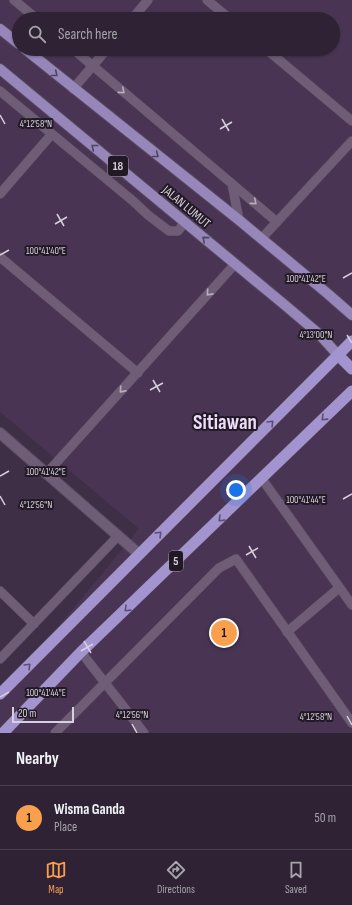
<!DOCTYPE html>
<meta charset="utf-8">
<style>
:root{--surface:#2e2234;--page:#362a3c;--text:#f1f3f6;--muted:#a7a4ac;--line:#493f4f;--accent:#f99f4d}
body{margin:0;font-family:"Sofia Sans Condensed",sans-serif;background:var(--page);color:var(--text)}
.scale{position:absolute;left:12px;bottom:10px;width:62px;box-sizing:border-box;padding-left:4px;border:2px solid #d8cedd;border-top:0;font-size:11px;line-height:14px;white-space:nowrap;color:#d8cedd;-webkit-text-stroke:3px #211924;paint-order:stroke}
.you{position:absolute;left:236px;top:490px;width:14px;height:14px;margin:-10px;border:3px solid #fff;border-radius:50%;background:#1a73e8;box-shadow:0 0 0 6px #1a73e833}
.badge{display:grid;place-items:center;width:26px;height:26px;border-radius:50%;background:var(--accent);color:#111;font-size:13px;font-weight:700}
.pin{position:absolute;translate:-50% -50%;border:2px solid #fff;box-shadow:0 1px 4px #0006}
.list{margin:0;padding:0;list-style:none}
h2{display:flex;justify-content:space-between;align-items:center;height:52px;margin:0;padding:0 16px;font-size:17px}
h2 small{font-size:13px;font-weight:400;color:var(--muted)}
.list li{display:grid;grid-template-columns:26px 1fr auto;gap:12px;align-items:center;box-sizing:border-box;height:64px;padding:0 16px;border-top:1px solid var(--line)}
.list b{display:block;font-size:15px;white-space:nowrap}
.list p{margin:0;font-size:13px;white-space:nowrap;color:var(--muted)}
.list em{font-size:13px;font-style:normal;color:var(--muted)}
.icon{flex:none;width:22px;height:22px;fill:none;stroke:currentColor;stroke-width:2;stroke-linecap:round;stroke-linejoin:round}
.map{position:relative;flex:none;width:352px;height:733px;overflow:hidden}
.search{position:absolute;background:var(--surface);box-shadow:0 1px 3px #0004;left:12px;right:12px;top:12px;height:44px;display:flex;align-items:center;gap:10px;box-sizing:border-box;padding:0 14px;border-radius:22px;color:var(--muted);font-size:15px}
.sheet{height:116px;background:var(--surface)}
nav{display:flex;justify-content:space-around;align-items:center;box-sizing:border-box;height:56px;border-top:1px solid var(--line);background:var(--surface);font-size:11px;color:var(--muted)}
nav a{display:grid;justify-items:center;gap:2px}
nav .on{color:var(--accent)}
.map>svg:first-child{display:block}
</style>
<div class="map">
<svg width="352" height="733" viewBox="0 0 352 733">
<rect width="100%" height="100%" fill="#3e2e46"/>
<path fill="#493553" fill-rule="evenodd" d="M0,0h352v733h-352v-36l139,-168 -139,-117zM19,19h314v30h-314z"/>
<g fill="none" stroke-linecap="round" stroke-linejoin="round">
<g stroke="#574a5e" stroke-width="10">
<g id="service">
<polyline points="14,0 37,19"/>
<polyline points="207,0 230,19"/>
<polyline points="132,19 148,0"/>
<polyline points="73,49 277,222"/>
<polyline points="266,49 352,121"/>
<polyline points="73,89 107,49"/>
<polyline points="0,91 133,201 148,215 169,231 178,231 185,222"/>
<polyline points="232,184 239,220"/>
<polyline points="0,194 51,135"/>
<polyline points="261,239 352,141"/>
<polyline points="0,257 138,373"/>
<polyline points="47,473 235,264"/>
<polyline points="262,479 352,605"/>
<polyline points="0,591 34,624"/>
<polyline points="287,632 339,588"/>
<polyline points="81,652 144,733"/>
<polyline points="0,659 118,536"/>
<polyline points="55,733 219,568 236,559 352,723"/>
</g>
</g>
<g stroke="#574a5e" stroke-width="12">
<polyline id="minor" points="0,433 139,554"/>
</g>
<g stroke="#574a5e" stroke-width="12">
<g id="primary">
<polyline points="0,29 19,44"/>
<polyline points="25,49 239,220 328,294 352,315"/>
<polyline points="0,69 286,306 319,334 338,355"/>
</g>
</g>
<g stroke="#574a5e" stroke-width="12">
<g id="trunk">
<polyline points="338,355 352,369"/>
<polyline points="0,694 352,341"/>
<polyline points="3,733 81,652 352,391"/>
</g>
</g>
<use href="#service" stroke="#6f5d77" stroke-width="9"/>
<use href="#minor" stroke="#6f5d77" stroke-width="10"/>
<use href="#primary" stroke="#9686ba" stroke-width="10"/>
<use href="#trunk" stroke="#a394d0" stroke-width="11"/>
</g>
<defs><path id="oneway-chevron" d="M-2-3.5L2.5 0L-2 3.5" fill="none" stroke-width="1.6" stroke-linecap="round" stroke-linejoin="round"/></defs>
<g stroke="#504560">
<use href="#oneway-chevron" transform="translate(55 74) rotate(39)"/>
<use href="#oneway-chevron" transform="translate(94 147) rotate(-141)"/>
<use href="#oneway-chevron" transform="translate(156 155) rotate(38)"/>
<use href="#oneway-chevron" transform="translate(205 239) rotate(-140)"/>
</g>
<g stroke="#b8acbe">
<use href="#oneway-chevron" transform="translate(122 91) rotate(40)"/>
<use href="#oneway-chevron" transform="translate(254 202) rotate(40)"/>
<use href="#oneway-chevron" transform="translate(209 293) rotate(132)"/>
<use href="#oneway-chevron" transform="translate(122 390) rotate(132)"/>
</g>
<g stroke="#5c5071">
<use href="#oneway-chevron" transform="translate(324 418) rotate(136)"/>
<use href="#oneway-chevron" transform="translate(271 423) rotate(-45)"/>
<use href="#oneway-chevron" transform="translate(221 519) rotate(136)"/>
<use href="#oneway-chevron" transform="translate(159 534) rotate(-45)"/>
<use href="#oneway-chevron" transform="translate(127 609) rotate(136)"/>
<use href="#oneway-chevron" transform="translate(28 666) rotate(-45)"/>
</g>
<path fill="none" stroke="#d8cedd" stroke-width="1.5" d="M0,115l5,9M222,119l7,12M220,129l12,-7M57,214l7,12M55,224l12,-7M0,255l9,-5M343,278l9,-5M347,335l5,8M153,380l7,12M150,390l13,-7M0,476l9,-5M0,496l5,9M343,499l9,-5M249,546l7,12M246,555l12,-7M84,641l7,12M81,651l12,-7M0,697l9,-5M347,716l5,9M132,724l5,9"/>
<g text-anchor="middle" stroke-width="4" stroke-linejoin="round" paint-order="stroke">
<g fill="#211924" stroke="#a198a6" stroke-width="1">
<rect x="108" y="156" width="20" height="20" rx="3"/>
<rect x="169" y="551" width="14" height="20" rx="3"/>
</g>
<g font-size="12" font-weight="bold" fill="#d8cedd">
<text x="118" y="170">18</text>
<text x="176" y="565">5</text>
</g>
<g font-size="13" fill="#d8cedd" stroke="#211924">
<text transform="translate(187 206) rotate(40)" y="5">JALAN LUMUT</text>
</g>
<g font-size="21" font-weight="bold" fill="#efdbfa" stroke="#211924">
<text x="225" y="429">Sitiawan</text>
</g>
</g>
<g font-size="10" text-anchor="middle" fill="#d8cedd" stroke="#211924" stroke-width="4" stroke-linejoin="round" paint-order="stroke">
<text x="36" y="127">4°12'58"N</text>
<text x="46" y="254">100°41'40"E</text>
<text x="306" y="282">100°41'42"E</text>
<text x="316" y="338">4°13'00"N</text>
<text x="46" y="475">100°41'42"E</text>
<text x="306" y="503">100°41'44"E</text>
<text x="36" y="508">4°12'56"N</text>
<text x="46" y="696">100°41'44"E</text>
<text x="132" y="718">4°12'56"N</text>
<text x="316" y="720">4°12'58"N</text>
</g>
</svg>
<div class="scale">20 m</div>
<div class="you"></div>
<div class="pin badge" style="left:224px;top:633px">1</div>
<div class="search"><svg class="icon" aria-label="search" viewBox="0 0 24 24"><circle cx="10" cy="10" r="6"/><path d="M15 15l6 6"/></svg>Search here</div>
</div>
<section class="sheet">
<h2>Nearby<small></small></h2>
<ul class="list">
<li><span class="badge">1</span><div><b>Wisma Ganda</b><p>Place</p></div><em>50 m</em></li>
</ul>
</section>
<nav>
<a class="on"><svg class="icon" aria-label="map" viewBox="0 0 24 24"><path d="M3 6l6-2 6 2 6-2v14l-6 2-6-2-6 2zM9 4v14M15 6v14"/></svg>Map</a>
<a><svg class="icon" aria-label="directions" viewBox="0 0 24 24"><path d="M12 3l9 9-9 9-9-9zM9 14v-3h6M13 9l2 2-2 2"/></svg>Directions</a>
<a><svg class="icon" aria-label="saved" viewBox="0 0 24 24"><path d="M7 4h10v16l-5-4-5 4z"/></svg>Saved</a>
</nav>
